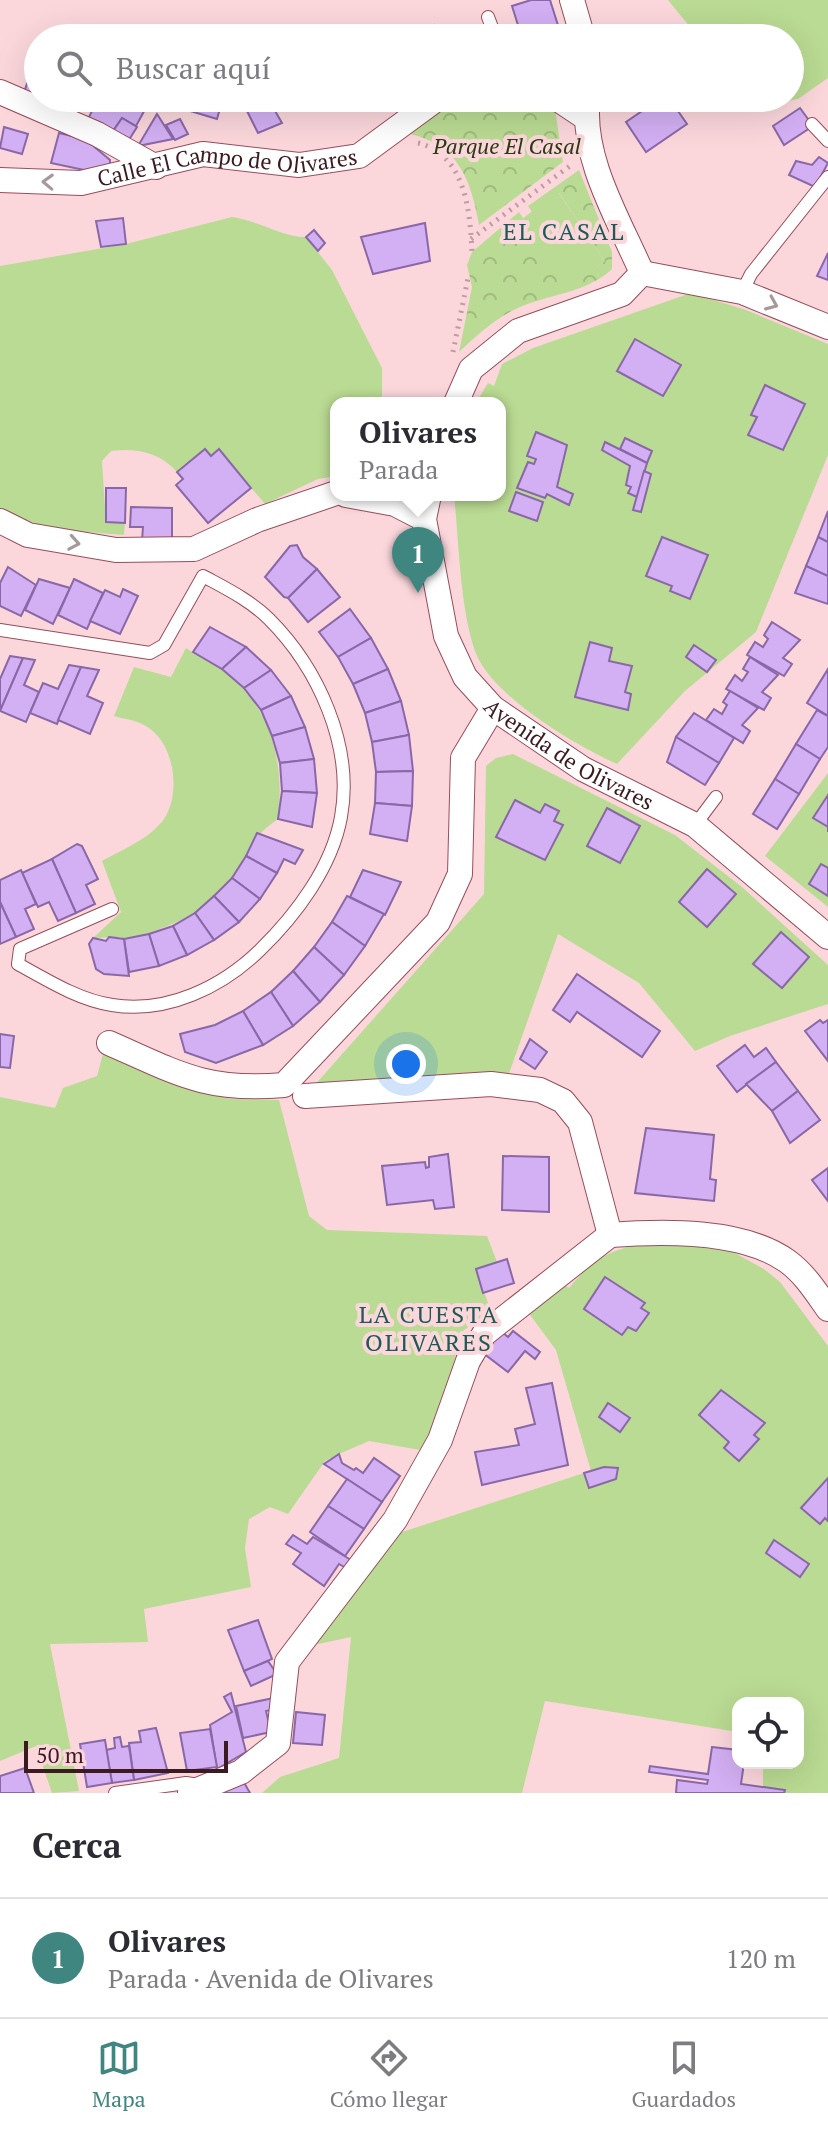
<!DOCTYPE html>
<html lang="es">
<meta charset="utf-8">
<style>
:root{--surface:#fff;--page:#f7f7f7;--text:#2b2b33;--muted:#7c7c81;--line:#e1e1e2;--accent:#3f8681}
body{margin:0;font-family:"PT Serif",serif;background:var(--page);color:var(--text)}
.controls{position:absolute;right:24px;bottom:24px;display:grid;overflow:hidden;border-radius:16px;box-shadow:0 8px 32px #0002}
.controls button{width:72px;height:72px;display:grid;place-items:center;padding:0;border:0;border-bottom:2px solid var(--line);background:var(--surface);color:var(--text);font:40px sans-serif}
.scale{position:absolute;left:24px;bottom:20px;width:204px;box-sizing:border-box;padding-left:8px;border:4px solid #3b1b21;border-top:0;font-size:22px;line-height:28px;white-space:nowrap;color:#3b1b21;-webkit-text-stroke:6px #fbd7dc;paint-order:stroke}
.you{position:absolute;left:406px;top:1064px;width:28px;height:28px;margin:-20px;border:6px solid #fff;border-radius:50%;background:#1a73e8;box-shadow:0 0 0 12px #1a73e833}
.badge{display:grid;place-items:center;width:52px;height:52px;border-radius:50%;background:var(--accent);color:#fff;font-size:26px;font-weight:700}
.pin{position:absolute;translate:-50% -66px;filter:drop-shadow(0 2px 4px #0008)}
.pin::after{content:'';position:absolute;top:42px;width:28px;height:24px;background:inherit;clip-path:polygon(0 0,100% 0,50% 100%)}
.popup{position:absolute;left:330px;top:397px;width:176px;height:104px;box-sizing:border-box;display:grid;place-content:center;border-radius:16px;background:var(--surface);filter:drop-shadow(0 2px 6px #0005);font-size:26px;white-space:nowrap;color:var(--muted)}
.popup b{font-size:30px;color:var(--text)}
.popup::after{content:'';position:absolute;left:50%;top:100%;margin-left:-16px;border:16px solid transparent;border-top-color:var(--surface)}
.list{margin:0;padding:0;list-style:none}
h2{display:flex;justify-content:space-between;align-items:center;height:104px;margin:0;padding:0 32px;font-size:34px}
h2 small{font-size:26px;font-weight:400;color:var(--muted)}
.list li{display:grid;grid-template-columns:52px 1fr auto;gap:24px;align-items:center;box-sizing:border-box;height:120px;padding:0 32px;border-top:2px solid var(--line)}
.list b{display:block;font-size:30px;white-space:nowrap}
.list p{margin:0;font-size:26px;white-space:nowrap;color:var(--muted)}
.list em{font-size:26px;font-style:normal;color:var(--muted)}
.icon{flex:none;width:44px;height:44px;fill:none;stroke:currentColor;stroke-width:2;stroke-linecap:round;stroke-linejoin:round}
.map{position:relative;flex:none;width:828px;height:1793px;overflow:hidden}
.search{position:absolute;background:var(--surface);box-shadow:0 8px 32px #0002;left:24px;right:24px;top:24px;height:88px;display:flex;align-items:center;gap:20px;box-sizing:border-box;padding:0 28px;border-radius:44px;color:var(--muted);font-size:30px}
.sheet{height:224px;background:var(--surface)}
nav{display:flex;justify-content:space-around;align-items:center;box-sizing:border-box;height:112px;border-top:2px solid var(--line);background:var(--surface);font-size:22px;color:var(--muted)}
nav a{display:grid;justify-items:center;gap:4px}
nav .on{color:var(--accent)}
.map>svg:first-child{display:block}
</style>
<div class="map">
<svg width="828" height="1793" viewBox="0 0 828 1793">
<defs>
<pattern id="park-crowns" width="20" height="18" patternUnits="userSpaceOnUse" patternTransform="scale(2)"><rect width="20" height="18" fill="#badb93"/><path d="M2 6a3 3 0 1 1 6 0M12 15a3 3 0 1 1 6 0" fill="none" stroke="#a1bb7e"/></pattern>
</defs>
<rect width="100%" height="100%" fill="#fbd7dc"/>
<g fill="#badb93" fill-rule="evenodd">
<polygon points="668,0 828,0 828,78 798,99 782,102 776,98 790,98 790,38 699,38"/>
<polygon points="558,192 605,261 564,290 518,222"/>
<path d="M232,217c25,3 52,21 74,20l26,33 50,98v35h-46v73l-18,3 -53,25 -46,-54 -8,6 -7,-6 -27,22c-18,-20 -40,-24 -66,-21l-9,10 4,61 19,1 -1,12 -74,-6 -50,-19v-244l126,-22z"/>
<path d="M691,293l55,17 82,34v111l-72,177 -71,59 -68,73c-41,-18 -119,-65 -139,-106 -18,-41 -19,-117 -24,-163h46v-92h-24l12,-20 6,3 8,-22 31,-16zM605,442l42,21 -10,33 -9,-4 2,-26 -28,-16z"/>
<path d="M186,648c12,8 26,14 37,22 48,36 62,92 55,149 -29,20 -26,30 -45,57 -26,38 -67,53 -110,64l-2,-3 -28,1 28,-26 -19,-51c19,-11 43,-20 58,-37 23,-25 16,-83 -16,-99 -8,-5 -21,-6 -30,-9l20,-49 37,10z"/>
<polygon points="513,754 675,835 742,887 828,965 828,1004 730,1036 695,1051 639,983 558,934 505,1085 305,1096 484,894 486,766 496,758"/>
<polygon points="828,773 828,907 765,856"/>
<polygon points="103,1054 229,1099 279,1100 309,1216 327,1230 487,1236 497,1262 476,1269 491,1311 460,1333 447,1398 426,1451 369,1441 339,1454 325,1461 288,1514 270,1507 249,1519 245,1548 251,1587 144,1609 148,1642 50,1644 79,1791 52,1793 36,1746 0,1761 0,1097 55,1108 63,1088 97,1076"/>
<path d="M656,1241l77,11 31,17 16,13 48,64v447h-44v-3l-21,-3v-24h35v-60h-60v29l-193,-31 -23,92h-260l18,-16 59,-19 12,-121 -42,9 90,-113 185,-60 5,14 27,-8 1,-11 -13,-1 -13,4 -35,-121 -31,-42 38,-24 6,4c28,-34 44,-39 87,-47zM774,1540l34,24 -8,13 -33,-24z"/>
</g>
<g fill="url(#park-crowns)">
<path d="M450,98h81l24,11 8,53 -84,63c-8,-46 -21,-80 -69,-91z"/>
<path d="M579,170l33,82v17c-23,22 -58,25 -87,36 -26,10 -46,28 -66,47l13,-65 -5,-22 5,-13 47,-40 4,6 -4,4 45,67 41,-28 -46,-68 -27,19 -4,-6z"/>
</g>
<g fill="#d3aff3" stroke="#8a68a7" stroke-width="2">
<polygon points="531,0 550,0 562,38 522,38 512,6"/>
<polygon points="434,25 444,38 424,38 420,32"/>
<polygon points="37,56 38,98 77,98 72,112 23,95"/>
<polygon points="113,98 138,98 148,104 136,126 122,118 111,134 87,121 96,103 107,109"/>
<polygon points="190,98 223,98 217,119 187,110"/>
<polygon points="661,98 669,98 687,124 646,152 626,122"/>
<polygon points="270,102 282,123 258,133 247,111"/>
<polygon points="800,108 813,126 784,145 773,126"/>
<polygon points="157,114 173,139 138,146"/>
<polygon points="122,118 137,127 127,143 111,134"/>
<polygon points="180,119 188,134 175,140 166,125"/>
<polygon points="4,127 28,134 22,154 0,148"/>
<polygon points="59,133 85,139 110,160 110,167 84,170 51,163"/>
<polygon points="819,157 828,163 815,187 789,175 796,161 812,165"/>
<polygon points="123,218 126,244 101,247 96,221"/>
<polygon points="425,223 430,261 373,274 361,237"/>
<polygon points="314,230 325,243 318,251 306,237"/>
<polygon points="828,253 828,280 817,276"/>
<polygon points="635,339 681,365 663,396 617,371"/>
<polygon points="765,385 805,404 783,450 748,435 757,417 751,415"/>
<polygon points="536,432 567,445 557,487 573,494 569,505 547,494 545,498 517,488 528,462 534,464 536,459 527,456"/>
<polygon points="625,438 652,451 647,463 620,449"/>
<polygon points="605,442 647,463 637,497 628,493 631,487 626,485 630,466 602,450"/>
<polygon points="205,449 211,456 219,449 251,488 208,523 176,485 183,479 177,472"/>
<polygon points="644,471 651,474 641,512 633,510"/>
<polygon points="106,488 126,488 125,523 106,522"/>
<polygon points="516,492 543,502 537,521 509,511"/>
<polygon points="131,507 172,508 172,541 142,540 143,527 130,527"/>
<polygon points="828,511 828,542 818,537"/>
<polygon points="662,537 708,555 690,599 670,591 672,586 646,576"/>
<polygon points="818,537 828,542 828,576 806,566"/>
<polygon points="297,545 303,557 317,569 288,598 284,597 265,577 290,546"/>
<polygon points="806,566 828,576 828,604 795,593"/>
<polygon points="8,567 36,585 21,616 0,606 0,583"/>
<polygon points="317,569 340,597 308,622 288,598"/>
<polygon points="39,579 70,588 53,624 25,610"/>
<polygon points="74,579 103,593 87,629 58,615"/>
<polygon points="123,589 138,596 120,634 90,621 105,590 120,597"/>
<polygon points="350,609 371,638 338,657 319,632"/>
<polygon points="772,622 800,640 783,658 792,664 784,676 747,655 755,642 763,647 768,639 764,635"/>
<polygon points="210,627 246,647 222,669 193,652"/>
<polygon points="371,638 388,669 353,684 338,657"/>
<polygon points="590,642 612,648 609,661 632,666 625,692 631,694 628,710 575,697"/>
<polygon points="694,645 716,660 707,672 686,657"/>
<polygon points="246,647 271,670 244,688 222,669"/>
<polygon points="10,656 23,658 0,711 0,679"/>
<polygon points="750,657 778,675 762,692 771,698 764,710 726,689 735,675 742,681 748,672 743,669"/>
<polygon points="23,658 35,660 24,685 39,692 26,722 0,711"/>
<polygon points="69,665 81,667 57,724 30,713 43,683 58,689"/>
<polygon points="81,667 99,670 87,696 103,703 90,734 58,720"/>
<polygon points="388,669 401,701 365,713 353,684"/>
<polygon points="828,669 828,716 807,703"/>
<polygon points="271,670 291,696 261,710 244,688"/>
<polygon points="730,691 758,708 742,725 750,731 743,743 706,720 714,709 722,714 727,705 723,702"/>
<polygon points="291,696 305,727 272,736 261,710"/>
<polygon points="401,701 409,735 372,742 365,713"/>
<polygon points="817,710 828,716 828,747 820,759 796,744"/>
<polygon points="694,713 734,738 719,763 676,737"/>
<polygon points="305,727 314,759 280,763 272,736"/>
<polygon points="409,735 413,771 376,772 372,742"/>
<polygon points="676,737 719,763 705,785 667,762"/>
<polygon points="796,744 820,759 799,794 775,779"/>
<polygon points="314,759 317,793 282,791 280,763"/>
<polygon points="413,771 412,806 375,803 376,772"/>
<polygon points="775,779 799,794 777,829 753,814"/>
<polygon points="282,791 317,793 312,827 278,819"/>
<polygon points="828,795 828,832 828,827 813,818"/>
<polygon points="515,800 540,813 545,804 559,811 554,821 563,825 545,860 496,837"/>
<polygon points="375,803 412,806 407,841 370,834"/>
<polygon points="607,808 640,826 620,863 587,846"/>
<polygon points="257,833 303,850 295,864 284,859 277,873 246,856"/>
<polygon points="77,844 82,846 98,879 86,885 95,904 76,913 52,859"/>
<polygon points="246,856 277,873 260,899 232,878"/>
<polygon points="52,859 76,913 58,921 49,902 38,907 22,873"/>
<polygon points="821,864 828,868 828,896 809,884"/>
<polygon points="707,869 736,894 707,927 679,902"/>
<polygon points="21,870 36,904 25,909 34,929 16,937 0,902 0,880"/>
<polygon points="363,870 401,882 385,915 350,897"/>
<polygon points="232,878 260,899 239,922 214,896"/>
<polygon points="214,896 239,922 214,940 195,913"/>
<polygon points="347,896 384,914 365,946 332,922"/>
<polygon points="0,902 16,937 0,944"/>
<polygon points="195,913 214,940 187,955 173,926"/>
<polygon points="332,922 365,946 344,975 314,947"/>
<polygon points="173,926 187,955 159,966 149,934"/>
<polygon points="781,932 809,957 782,988 753,964"/>
<polygon points="149,934 159,966 129,972 124,939"/>
<polygon points="109,937 124,939 129,976 104,974 96,969 89,944 93,938 106,941"/>
<polygon points="314,947 344,975 320,1002 293,971"/>
<polygon points="293,971 320,1002 293,1026 271,992"/>
<polygon points="577,974 660,1031 642,1057 577,1012 570,1022 553,1010"/>
<polygon points="271,992 293,1026 263,1045 243,1011"/>
<polygon points="243,1011 263,1045 216,1063 185,1052 180,1034 215,1025"/>
<polygon points="820,1020 823,1023 828,1020 828,1061 805,1031"/>
<polygon points="0,1034 14,1036 10,1068 0,1067"/>
<polygon points="530,1039 547,1052 535,1069 520,1059"/>
<polygon points="745,1045 754,1057 766,1048 776,1062 737,1092 717,1066"/>
<polygon points="776,1062 798,1091 772,1111 746,1084"/>
<polygon points="798,1091 820,1120 790,1143 772,1111"/>
<polygon points="646,1128 714,1135 710,1179 716,1180 714,1201 635,1193"/>
<polygon points="448,1154 454,1207 435,1209 433,1200 387,1205 382,1166 425,1162 426,1168 429,1167 429,1157"/>
<polygon points="503,1156 549,1157 549,1212 502,1210"/>
<polygon points="828,1168 828,1201 812,1180"/>
<polygon points="507,1259 514,1283 483,1293 476,1269"/>
<polygon points="605,1277 645,1303 641,1308 649,1313 636,1331 628,1327 622,1335 584,1309"/>
<polygon points="501,1331 508,1337 513,1331 540,1352 535,1359 525,1351 508,1372 483,1353"/>
<polygon points="552,1383 568,1465 482,1485 475,1452 519,1445 515,1429 535,1424 526,1388"/>
<polygon points="721,1390 765,1423 754,1435 759,1439 739,1461 724,1448 729,1442 699,1415"/>
<polygon points="608,1403 630,1418 620,1432 599,1417"/>
<polygon points="339,1454 342,1463 354,1470 356,1468 363,1473 374,1458 400,1476 382,1502 324,1464"/>
<polygon points="604,1467 618,1468 616,1479 589,1488 584,1473"/>
<polygon points="828,1478 828,1521 825,1518 820,1524 801,1508"/>
<polygon points="347,1479 382,1502 364,1529 328,1506"/>
<polygon points="328,1506 364,1529 345,1556 310,1532"/>
<polygon points="293,1535 307,1544 313,1537 351,1560 346,1568 339,1564 324,1586 293,1564 301,1553 286,1544"/>
<polygon points="774,1540 809,1564 800,1577 766,1553"/>
<polygon points="258,1620 272,1659 244,1671 228,1630"/>
<polygon points="268,1661 277,1674 251,1686 244,1671"/>
<polygon points="231,1693 246,1752 217,1769 210,1725 232,1712 224,1697"/>
<polygon points="278,1697 276,1709 266,1711 271,1732 243,1738 236,1706"/>
<polygon points="296,1712 325,1715 322,1745 293,1743"/>
<polygon points="156,1728 168,1773 134,1780 129,1743 141,1742 139,1731"/>
<polygon points="210,1729 217,1767 187,1771 180,1733"/>
<polygon points="120,1737 122,1747 129,1746 134,1780 112,1783 106,1750 115,1748 114,1738"/>
<polygon points="105,1740 112,1783 87,1787 80,1744"/>
<polygon points="712,1747 738,1750 738,1763 744,1763 741,1784 785,1790 784,1793 676,1793 677,1780 707,1784 708,1780 649,1772 650,1766 708,1774"/>
<polygon points="25,1768 34,1793 0,1793 0,1776"/>
<polygon points="242,1779 250,1793 224,1793 222,1789"/>
</g>
<g fill="none" stroke-linecap="round" stroke-linejoin="round">
<g stroke="#984d5c" stroke-width="14">
<g id="lane">
<polyline points="488,17 496,38"/>
<polyline points="812,124 828,141"/>
<polyline points="742,292 751,274 828,177"/>
<path d="M0,630l150,23 14,-8 39,-69c22,12 47,24 66,43 49,49 85,127 72,198 -9,50 -45,98 -81,133 -38,37 -93,64 -148,55 -33,-5 -65,-25 -94,-41l2,-15 92,-40"/>
<polyline points="695,825 716,797"/>
<polyline points="115,1793 186,1783 199,1785"/>
</g>
</g>
<g stroke="#984d5c" stroke-width="26">
<g id="street">
<polyline points="572,0 583,38"/>
<polyline points="0,92 97,134 156,167"/>
<polyline points="556,98 586,118"/>
<path d="M588,98c-8,59 31,122 54,175"/>
<path id="s1" d="M0,180l81,3 122,-29 96,11 60,-9 79,-58"/>
<polyline points="642,273 742,292 828,327"/>
<polyline points="456,403 471,369 518,331 622,294 642,273"/>
<polyline points="346,495 395,504 424,519"/>
<path id="s2" d="M429,495l-5,24 22,117 19,41 28,31 90,61 112,56 133,112"/>
<polyline points="0,521 28,535 116,550 194,549 257,520 336,493"/>
<path d="M109,1043c68,30 98,49 175,42l154,-163 22,-48 3,-116 30,-50"/>
<polyline points="305,1096 491,1084 540,1090 563,1101 580,1122 610,1235"/>
<path d="M610,1235c53,-4 132,-6 177,26 18,13 29,31 41,48"/>
<polyline points="190,1793 241,1772 278,1743 287,1662 395,1520 440,1440 468,1361 484,1334 610,1235"/>
</g>
</g>
<g stroke="#bf9ca1" stroke-width="5" stroke-dasharray="2 6" stroke-linecap="butt">
<path d="M418,143c48,12 52,69 54,109"/>
<polyline points="471,239 570,166"/>
<polyline points="453,352 468,278"/>
</g>
<use href="#lane" stroke="#fff" stroke-width="12"/>
<use href="#street" stroke="#fff" stroke-width="24"/>
</g>
<defs><path id="oneway-chevron" d="M-2-3.5L2.5 0L-2 3.5" fill="none" stroke-width="1.6" stroke-linecap="round" stroke-linejoin="round" transform="scale(2)"/></defs>
<g stroke="#a7989b">
<use href="#oneway-chevron" transform="translate(48 182) rotate(-178)"/>
<use href="#oneway-chevron" transform="translate(772 304) rotate(23)"/>
<use href="#oneway-chevron" transform="translate(74 543) rotate(10)"/>
</g>
<g text-anchor="middle" stroke-width="8" stroke-linejoin="round" paint-order="stroke">
<g font-size="22" font-style="italic" fill="#2b3c12" stroke="#fbd7dc">
<text x="507" y="154">Parque El Casal</text>
</g>
<g font-size="22" fill="#3b1b21" stroke="#fbd7dc">
<text dy="8" stroke="none"><textPath href="#s1" startOffset="230">Calle El Campo de Olivares</textPath></text>
<text dy="8" stroke="none"><textPath href="#s2" startOffset="320">Avenida de Olivares</textPath></text>
</g>
<g font-size="24" letter-spacing="2" fill="#205a55" stroke="#fbd7dc">
<text x="564" y="240">EL CASAL</text>
<text x="429" y="1323">LA CUESTA<tspan x="429" dy="28">OLIVARES</tspan></text>
</g>
</g>
</svg>
<div class="controls">
<button><svg class="icon" aria-label="locate" viewBox="0 0 24 24"><circle cx="12" cy="12" r="6"/><path d="M12 2v4M12 18v4M2 12h4M18 12h4"/></svg></button>
</div>
<div class="scale">50 m</div>
<div class="you"></div>
<div class="pin badge" style="left:418px;top:593px">1</div>
<div class="popup"><b>Olivares</b>Parada</div>
<div class="search"><svg class="icon" aria-label="search" viewBox="0 0 24 24"><circle cx="10" cy="10" r="6"/><path d="M15 15l6 6"/></svg>Buscar aquí</div>
</div>
<section class="sheet">
<h2>Cerca<small></small></h2>
<ul class="list">
<li><span class="badge">1</span><div><b>Olivares</b><p>Parada · Avenida de Olivares</p></div><em>120 m</em></li>
</ul>
</section>
<nav>
<a class="on"><svg class="icon" aria-label="map" viewBox="0 0 24 24"><path d="M3 6l6-2 6 2 6-2v14l-6 2-6-2-6 2zM9 4v14M15 6v14"/></svg>Mapa</a>
<a><svg class="icon" aria-label="directions" viewBox="0 0 24 24"><path d="M12 3l9 9-9 9-9-9zM9 14v-3h6M13 9l2 2-2 2"/></svg>Cómo llegar</a>
<a><svg class="icon" aria-label="saved" viewBox="0 0 24 24"><path d="M7 4h10v16l-5-4-5 4z"/></svg>Guardados</a>
</nav>
